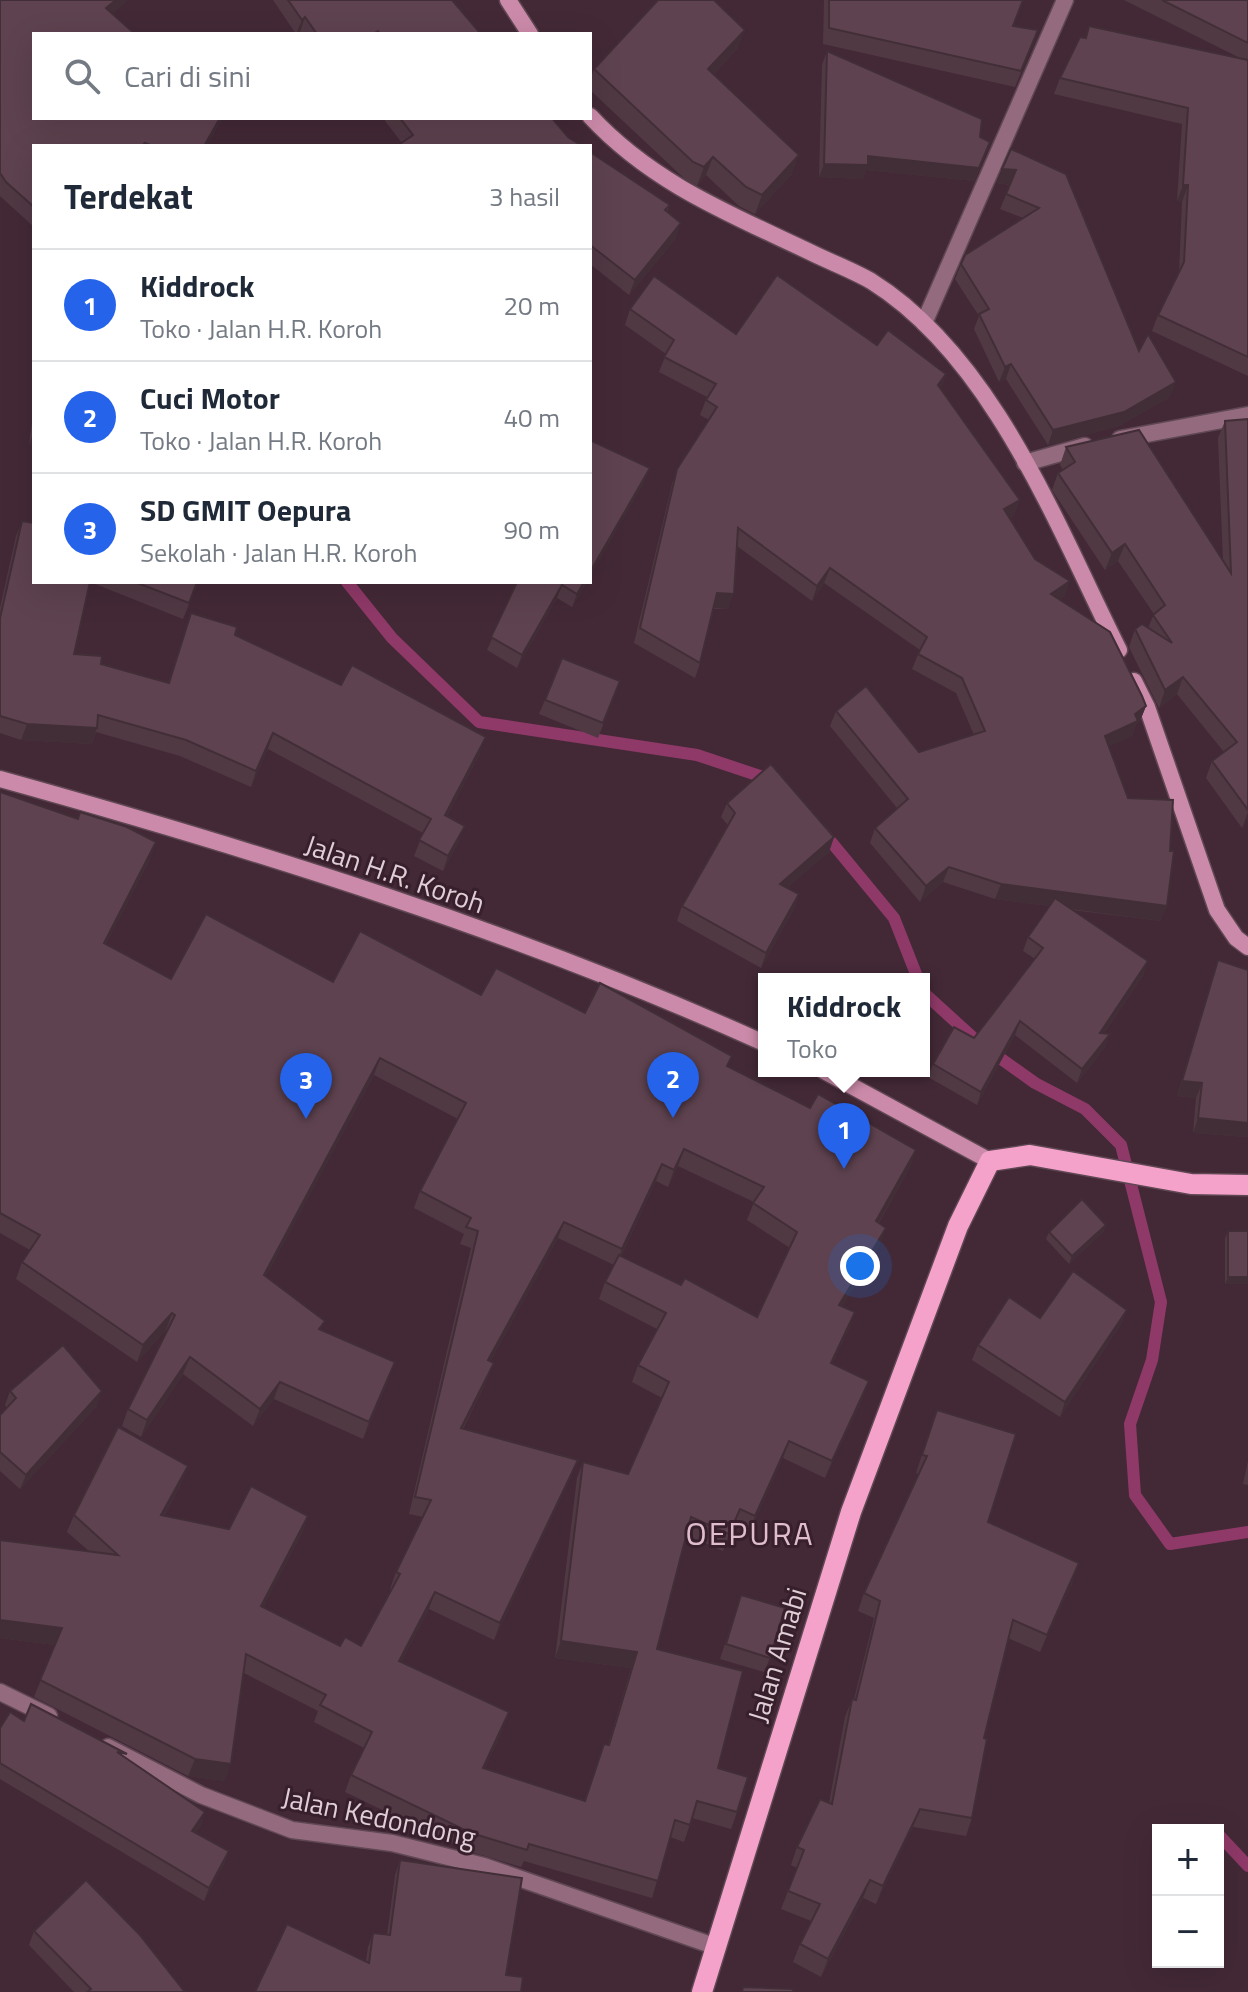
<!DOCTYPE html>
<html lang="id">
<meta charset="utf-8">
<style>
:root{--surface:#fff;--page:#f2f2f3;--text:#1f2937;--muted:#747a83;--line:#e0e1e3;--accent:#2563eb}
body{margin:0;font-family:"Titillium Web",sans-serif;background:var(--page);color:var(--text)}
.controls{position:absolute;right:24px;bottom:24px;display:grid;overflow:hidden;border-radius:0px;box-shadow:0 8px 32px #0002}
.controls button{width:72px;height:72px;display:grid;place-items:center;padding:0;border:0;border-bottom:2px solid var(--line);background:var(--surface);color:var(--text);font:40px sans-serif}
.you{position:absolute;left:860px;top:1266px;width:28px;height:28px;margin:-20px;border:6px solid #fff;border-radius:50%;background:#1a73e8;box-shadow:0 0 0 12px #1a73e833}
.badge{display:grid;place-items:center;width:52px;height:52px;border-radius:50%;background:var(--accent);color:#fff;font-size:26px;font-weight:700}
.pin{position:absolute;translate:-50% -66px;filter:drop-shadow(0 2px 4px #0008)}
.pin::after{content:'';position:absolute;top:42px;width:28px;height:24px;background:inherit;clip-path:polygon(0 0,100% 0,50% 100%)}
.popup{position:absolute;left:758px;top:973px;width:172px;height:104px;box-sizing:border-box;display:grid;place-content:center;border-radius:0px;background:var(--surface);filter:drop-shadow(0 2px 6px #0005);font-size:26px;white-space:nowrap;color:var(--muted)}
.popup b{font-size:30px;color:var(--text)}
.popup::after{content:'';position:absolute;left:50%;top:100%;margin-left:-16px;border:16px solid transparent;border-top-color:var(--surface)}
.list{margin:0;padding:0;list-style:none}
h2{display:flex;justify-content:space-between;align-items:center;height:104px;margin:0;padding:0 32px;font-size:34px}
h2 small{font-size:26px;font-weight:400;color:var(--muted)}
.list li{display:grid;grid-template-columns:52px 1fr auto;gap:24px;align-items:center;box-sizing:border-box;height:112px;padding:0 32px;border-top:2px solid var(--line)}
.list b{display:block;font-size:30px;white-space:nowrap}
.list p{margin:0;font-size:26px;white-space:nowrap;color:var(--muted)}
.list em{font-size:26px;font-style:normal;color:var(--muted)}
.icon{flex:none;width:44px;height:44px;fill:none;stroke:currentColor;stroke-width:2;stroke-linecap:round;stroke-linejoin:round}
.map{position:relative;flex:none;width:1248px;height:1992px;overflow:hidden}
.search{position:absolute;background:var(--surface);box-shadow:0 8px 32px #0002;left:32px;top:32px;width:560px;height:88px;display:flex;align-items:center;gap:20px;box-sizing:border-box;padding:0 28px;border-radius:0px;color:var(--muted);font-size:30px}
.panel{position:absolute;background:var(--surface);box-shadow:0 8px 32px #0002;left:32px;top:144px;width:560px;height:440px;border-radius:0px}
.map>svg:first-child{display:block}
</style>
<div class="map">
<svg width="1248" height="1992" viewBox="0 0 1248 1992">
<rect width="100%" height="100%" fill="#432936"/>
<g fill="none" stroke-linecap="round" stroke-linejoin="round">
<g stroke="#8f3968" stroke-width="12">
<polyline points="347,582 392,638 479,722 697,755 772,780"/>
<polyline points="823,832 894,918 918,979"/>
<polyline points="924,993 979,1043 1035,1083 1085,1109 1121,1145 1161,1302 1152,1360 1130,1424 1135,1495 1170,1544 1248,1532"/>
<polyline points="1218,1834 1248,1866"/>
</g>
<g stroke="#5f4753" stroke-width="19">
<g id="street">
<polyline points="924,323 1065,0"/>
<polyline points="1120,439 1248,415"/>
<polyline points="1025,463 1085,446"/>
<polyline points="0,1692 49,1716"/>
<polyline points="108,1747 201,1795 292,1830 392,1843 484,1866 714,1946"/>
</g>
</g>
<g stroke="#5f4753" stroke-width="19">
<g id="secondary">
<polyline points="508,0 530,34"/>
<path d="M590,116c62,67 140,98 220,136 20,10 42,18 61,29 122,76 186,245 248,369"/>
<polyline points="1134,681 1147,707 1217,910 1236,938 1248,947"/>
<path d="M0,779c259,72 518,153 764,264"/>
<polyline points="824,1071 990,1161"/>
</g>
</g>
<g stroke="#5f4753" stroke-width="23">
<polyline id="primary" points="702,1992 851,1512 958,1226 990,1161 1030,1155 1191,1184 1248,1185"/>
</g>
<use href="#street" stroke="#946b7e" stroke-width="16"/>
<use href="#secondary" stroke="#cb8aa9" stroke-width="16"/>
<use href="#primary" stroke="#f5a2ca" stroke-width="20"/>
</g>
<g fill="#513944" fill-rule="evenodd">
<polygon points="0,0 112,13 34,118 222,118 207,146 34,146 34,227 0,196"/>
<polygon points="273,0 452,0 481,34 301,34 300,32 296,34"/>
<polygon points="824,0 1023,0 1013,26 1038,30 1015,87 823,44"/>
<polygon points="1124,0 1248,0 1248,376 1152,331 1158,315 1179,273 1182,202 1177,201 1182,124 1054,94 1060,78 1085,38 1089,26 1242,59"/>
<polygon points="738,48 714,74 792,174 755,214 739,206 706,175 697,186 687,181 590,90 590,80 594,69"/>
<polygon points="827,51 980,137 985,155 974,181 866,170 863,179 819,177 822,65"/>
<polygon points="386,118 552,118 402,143 385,121"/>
<polygon points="1011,149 1139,351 1170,397 1119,426 1048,445 1006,379 999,382 974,329 979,316 955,279 965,255 1023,218 1000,209 1010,185 997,183"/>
<polygon points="590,152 670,205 667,212 676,238 629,295 590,264"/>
<polygon points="630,309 736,334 877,345 946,374 940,389 1020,500 1014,515 1010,518 1035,559 1065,596 1060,599 1146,706 1140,721 1136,724 1132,736 1109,746 1161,921 1072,910 1144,974 1104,1033 1110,1034 1105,1047 1077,1083 1015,1035 977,1105 928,1077 933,1064 974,1038 1035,959 1023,951 1028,937 1049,906 995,899 943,882 920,902 870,843 875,828 897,808 830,726 836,711 919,752 974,735 956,693 912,669 920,650 824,583 812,601 737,546 728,609 713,609 700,663 695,678 634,643 672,484 677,469 709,420 700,415 707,397 659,372 666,354 625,325"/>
<polygon points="34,408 34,445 29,444"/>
<polygon points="1248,419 1248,819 1242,828 1206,778 1212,761 1224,752 1177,694 1159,708 1129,647 1135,629 1148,628 1154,614 1118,561 1105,570 1052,490 1058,473 1063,470 1060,465 1066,447 1223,561 1218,438 1225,421"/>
<polygon points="22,521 74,654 101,664 168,683 191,613 480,753 447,816 459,841 443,871 414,856 423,833 268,749 251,787 180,756 96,732 92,744 21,740 0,733 0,608 16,536"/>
<polygon points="90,582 198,582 183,619"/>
<polygon points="517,582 587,582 572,607 557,598 517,668 487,650"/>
<polygon points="620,681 598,738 539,714 545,700"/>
<path d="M0,792l150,67 -44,85 65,35 162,3 148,13 104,18 143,54 182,100 -31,56 1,22 -38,61 13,6 -6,17 -17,35 31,34 -38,80 -42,-20 -34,75 -15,-7 -11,25 -37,-16 -29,114 61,119 19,44 -6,17 -39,-11 -8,24 -14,-5 -18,61 -128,-37 -3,6 -56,-17 -120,-58 6,-17 13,-27 -50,-26 4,-11 -74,-38 -19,108 -37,-5 -154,-79 21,-52 -55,-7v-98l89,11 -22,-19 7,-17 108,-33 -18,34 65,13 79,-13 -6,17 -39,74 77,39h21l30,-56 -1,-1 6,-17 27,-55 -14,-3 62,-266 -11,-4 4,-10 -50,-26 6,-17 38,-72 -84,-44 -108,201 56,54 67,49 -26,60 -89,-40 -21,27 -70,-52 -42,63 -19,-11 6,-17 39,-78 -1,-1 -29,32 -121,-83 6,-17 8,-12 -30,-17zM678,1166l76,36 -7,18 43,28 -33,69 -76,-32 -60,-29 35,-75 12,6zM558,1238l56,27 -9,17 -6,17 58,30 -19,36 -6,17 30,16 -34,76 -45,-12 -6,16 -22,180 76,10 -23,77 -24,56 -99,-33 18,-39 -102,-67 28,-53 65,31 77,-163 7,-17 -115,-31 24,-49 7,-17 -4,-1z"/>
<polygon points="727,803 834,837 829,852 787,888 799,894 794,909 761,968 677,921 682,906 728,825 721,817"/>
<polygon points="1218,960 1248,1137 1193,1133 1196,1098 1177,1096"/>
<polygon points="1106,1225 1103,1232 1069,1264 1046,1239 1049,1232"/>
<polygon points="1228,1231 1248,1231 1248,1284 1225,1284 1225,1239"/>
<polygon points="1127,1310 1121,1324 1060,1417 972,1360 978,1345 1040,1318"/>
<polygon points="10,1391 97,1406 20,1489 0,1471 0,1415 7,1408 5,1405"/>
<polygon points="937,1410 988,1522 1073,1581 1040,1652 1008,1638 984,1738 972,1818 966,1836 913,1827 876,1904 863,1898 821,1977 793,1962 800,1944 811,1921 781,1909 797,1868 791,1865 797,1847 829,1803 845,1717 852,1699 854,1699 874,1618 858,1611 864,1593 919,1474 916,1473"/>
<polygon points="1248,1461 1248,1485 1243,1484"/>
<polygon points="741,1595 770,1658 764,1672 720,1659"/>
<polygon points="24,1721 126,1759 205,1812 201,1825 196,1832 229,1851 224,1864 204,1901 0,1779 0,1728"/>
<polygon points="400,1860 506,1975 255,1992 366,1961 368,1947 373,1933 387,1935 395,1875"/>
<polygon points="34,1931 185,1992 74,1992 29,1945"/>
</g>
<g fill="#422e37">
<polygon points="116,0 129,0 101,23 106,8"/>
<polygon points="305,17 300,32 296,34 302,20"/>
<polygon points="745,30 738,48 701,88 708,69"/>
<polygon points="220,118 222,118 221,122 207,146 204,146"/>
<polygon points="990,142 974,181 866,170 863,179 819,177 824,164 868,156"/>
<polygon points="799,155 792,174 755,214 762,195"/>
<polygon points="713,157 706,175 697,186 704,167"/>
<polygon points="1002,169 1016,170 1011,185 997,183"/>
<polygon points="1183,185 1188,185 1182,202 1177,201"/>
<polygon points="681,223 676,238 629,295 635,280"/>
<polygon points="1011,364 1006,379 999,382 1005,367"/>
<polygon points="946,374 940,389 938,385"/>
<polygon points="1176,382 1170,397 1119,426 1048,445 1053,430"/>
<polygon points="32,437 34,437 34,445 29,444"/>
<polygon points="650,468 645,481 590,577 590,572"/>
<polygon points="1020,500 1014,515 999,524 1004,509"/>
<polygon points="1125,544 1118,561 1105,570 1112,553"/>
<polygon points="830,568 824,583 812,601 817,586"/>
<polygon points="1070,581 1065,596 1046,609 1051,594"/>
<polygon points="584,582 587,582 572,607 577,594"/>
<polygon points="562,585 557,598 517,668 522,655"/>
<polygon points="717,593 734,594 728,609 711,608"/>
<polygon points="1183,677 1177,694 1159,708 1165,690"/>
<polygon points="1146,706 1140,721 1136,724 1132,736 1100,751 1105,736"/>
<polygon points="27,724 97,728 92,744 21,740"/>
<polygon points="273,733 268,749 251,787 256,771"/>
<polygon points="486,737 480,753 439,831 445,815"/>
<polygon points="1248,812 1248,819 1242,828"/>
<polygon points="465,826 459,841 443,871 448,856"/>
<polygon points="834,837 829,852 775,899 780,884"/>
<polygon points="156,842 150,859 98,960 104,943"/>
<polygon points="949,867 943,882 920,902 926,886"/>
<polygon points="1001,884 1167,906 1161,921 995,899"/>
<polygon points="799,894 794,909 761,968 766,953"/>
<polygon points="1148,961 1144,974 1095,1046 1100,1033"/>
<polygon points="1020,1021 1015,1035 977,1105 981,1092"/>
<polygon points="1110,1034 1105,1047 1077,1083 1082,1069"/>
<polygon points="380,1058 374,1075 258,1292 264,1275"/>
<polygon points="1182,1081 1202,1083 1196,1098 1177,1096"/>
<polygon points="1198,1118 1248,1123 1248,1137 1193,1133"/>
<polygon points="684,1149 678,1166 668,1187 674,1170"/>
<polygon points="916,1150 910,1167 870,1238 876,1221"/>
<polygon points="662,1164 656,1181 616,1266 622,1249"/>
<polygon points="564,1222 558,1238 482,1377 488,1360"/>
<polygon points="1106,1225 1103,1232 1069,1264 1072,1256"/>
<polygon points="886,1228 880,1245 833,1322 839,1305"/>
<polygon points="1228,1277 1248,1277 1248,1284 1225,1284"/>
<polygon points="1127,1310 1121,1324 1060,1417 1065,1402"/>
<polygon points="855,1312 849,1329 825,1380 831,1363"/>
<polygon points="172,1313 166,1330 137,1362 143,1345"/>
<polygon points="190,1357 183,1374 141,1437 147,1420"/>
<polygon points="395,1362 389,1379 363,1439 369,1422"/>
<polygon points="494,1363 487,1380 454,1445 461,1428"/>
<polygon points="869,1381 863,1398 825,1478 832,1461"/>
<polygon points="280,1382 274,1399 253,1426 260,1409"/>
<polygon points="102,1391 97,1406 20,1489 26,1475"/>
<polygon points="789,1441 783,1458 749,1533 755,1516"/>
<polygon points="578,1460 571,1477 494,1640 500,1623"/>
<polygon points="188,1466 182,1482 155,1532 161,1515"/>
<polygon points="740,1509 734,1526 723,1551 729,1534"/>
<polygon points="308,1516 302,1533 255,1623 261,1606"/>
<polygon points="1079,1563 1073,1581 1040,1652 1047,1635"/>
<polygon points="435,1592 429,1609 393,1678 399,1661"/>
<polygon points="0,1620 62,1628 56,1645 0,1638"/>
<polygon points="561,1641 637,1652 631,1668 555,1658"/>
<polygon points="509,1712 503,1729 477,1785 483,1768"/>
<polygon points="195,1759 231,1764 225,1781 188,1776"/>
<polygon points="920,1809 913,1827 876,1904 883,1886"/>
<polygon points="205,1812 201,1825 188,1844 192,1831"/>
<polygon points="229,1851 224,1864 204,1901 209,1888"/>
<polygon points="870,1880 863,1898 821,1977 828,1959"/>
</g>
<g fill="#5e424f" stroke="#422e37" stroke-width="2" fill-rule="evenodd">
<polygon points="0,0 116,0 106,8 135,34 34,34 34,118 220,118 204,146 152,146 145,143 142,146 34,146 34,207 6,182 0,173"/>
<polygon points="288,0 452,0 481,34 380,34 378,31 373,34 317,34 305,17 302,20"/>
<polygon points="658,0 714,0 745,30 708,69 799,155 762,195 746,187 713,157 704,167 693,162 594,69"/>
<polygon points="829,0 1023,0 1013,26 1038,30 1021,71 829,28"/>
<polygon points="1162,0 1248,0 1248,43"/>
<polygon points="1089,26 1248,60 1248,357 1158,315 1184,262 1188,185 1183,185 1188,108 1060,78 1080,37 1086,38"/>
<polygon points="827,51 982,119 980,137 990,142 979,168 868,156 868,165 824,164"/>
<polygon points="400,118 552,118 568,137 582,146 397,146 413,135"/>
<polygon points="1011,149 1066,174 1139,351 1148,334 1176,382 1124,412 1053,430 1011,364 1005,367 979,314 989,309 961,264 965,255 1039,208 1006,194 1016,170 1002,169"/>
<polygon points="590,152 670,205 665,210 681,223 635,280 590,245"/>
<polygon points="777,275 877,345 888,330 946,374 938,385 1020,500 1004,509 1035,559 1070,581 1051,594 1110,632 1142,696 1146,706 1135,714 1138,721 1105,736 1128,798 1173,800 1170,851 1174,851 1167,906 1001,884 949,867 926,886 875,828 908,799 836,711 866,686 919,752 985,731 962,678 918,654 927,637 830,568 817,586 738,528 734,594 717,593 700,663 640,628 677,469 717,407 706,400 716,384 664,357 674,340 630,309 654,276 736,334"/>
<polygon points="1248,419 1248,810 1212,761 1237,742 1183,677 1165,690 1135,629 1142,624 1172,643 1153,615 1165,605 1125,544 1112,553 1058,473 1075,462 1066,447 1139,430 1231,573 1225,421"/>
<polygon points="590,440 650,468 590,572"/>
<polygon points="22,521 34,523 34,582 90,582 74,654 102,656 101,664 169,683 191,613 237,627 235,635 341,685 352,665 486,737 445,815 465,826 448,856 419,840 431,819 273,733 256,771 186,740 98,715 97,728 27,724 0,716 0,618"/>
<polygon points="135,582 197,582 189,603"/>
<polygon points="517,582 584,582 577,594 562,585 522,655 491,637"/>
<polygon points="562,658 620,681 603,723 545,700"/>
<polygon points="771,764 834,837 780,884 799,894 766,953 682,906 735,813 727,803"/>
<path d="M0,792l78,27 2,-7 47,15 29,15 -52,101 67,36 35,-65 127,68 27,-51 121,64 15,-27 89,45 15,-30 132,73 -5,10 83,42 8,-14 98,56 -40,71 10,7 -47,77 16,7 -24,51 38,18 -37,80 -43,-20 -34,75 -15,-7 -11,25 -38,-17 -34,132 86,22 -25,97 30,9 -11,35 -40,-11 -7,24 -15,-5 -17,61 -129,-37 -2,6 -56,-17 -120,-58 21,-43 -52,-27 6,-10 -80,-41 -15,110 -36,-5 -155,-79 22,-52 -62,-8v-80l118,15 -44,-40 44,-88 70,39 -27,49 68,14 22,-43 57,30 -47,90 79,40 5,-9 16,9 39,-72 -4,-2 35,-72 -16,-3 63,-266 -12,-4 5,-9 -51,-27 46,-88 -86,-45 -116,217 61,46 -6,8 76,33 -26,60 -89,-40 -20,27 -70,-52 -43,63 -19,-11 47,-94 -3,-2 -29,32 -121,-83 18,-27 -40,-22zM684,1149l80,38 -11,16 44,29 -40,85 -72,-39 -4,7 -62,-30 -14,27 61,31 -28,52 31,17 -41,92 -45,-12 -22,179 76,11 -28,93 -5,-1 -19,57 -102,-33 26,-56 -110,-51 36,-69 65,31 78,-163 -117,-32 33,-65 -6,-3 76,-138 58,27 40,-85 12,6z"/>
<polygon points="1055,898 1148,961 1100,1033 1110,1034 1082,1069 1020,1021 981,1092 933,1064 954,1027 974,1038 1043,948 1028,937"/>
<polygon points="1218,960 1248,970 1248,1123 1198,1118 1202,1083 1182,1081"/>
<polygon points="1082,1199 1106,1225 1072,1256 1049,1232"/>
<rect x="1228" y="1231" width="20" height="46"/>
<polygon points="1073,1271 1127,1310 1065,1402 978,1345 1009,1297 1040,1318"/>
<polygon points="63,1345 102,1391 26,1475 0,1452 0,1415 16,1398 10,1391"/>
<polygon points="937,1410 1016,1434 988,1522 1079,1563 1047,1635 1013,1620 984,1738 987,1739 972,1818 920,1809 883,1886 870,1880 828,1959 800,1944 820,1904 788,1891 804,1850 797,1847 820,1799 832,1804 852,1699 856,1700 880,1601 864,1593 927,1456 922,1455"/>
<polygon points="741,1595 785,1608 770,1658 726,1644"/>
<polygon points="31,1704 127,1754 117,1752 205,1812 192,1831 229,1851 209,1888 0,1763 0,1728 10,1712 24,1721"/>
<polygon points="400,1860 522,1878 506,1975 523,1977 521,1992 255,1992 287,1924 369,1963 373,1933 390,1935"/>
<polygon points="86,1880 139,1934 185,1992 87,1992 91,1989 34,1931"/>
<polygon points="743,1987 793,1989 793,1992 742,1992"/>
</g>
<g text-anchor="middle" stroke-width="6" stroke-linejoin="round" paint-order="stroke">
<g font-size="28" fill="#dfced5" stroke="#381f2c">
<text transform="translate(395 874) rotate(19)" y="10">Jalan H.R. Koroh</text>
<text transform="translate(777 1655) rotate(-73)" y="10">Jalan Amabi</text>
<text transform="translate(379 1817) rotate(12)" y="10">Jalan Kedondong</text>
</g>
<g font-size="32" letter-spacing="2" fill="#dfbdcc" stroke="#381f2c">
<text x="750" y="1545">OEPURA</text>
</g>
</g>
</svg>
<div class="controls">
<button>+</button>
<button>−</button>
</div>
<div class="you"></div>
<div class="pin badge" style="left:844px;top:1169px">1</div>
<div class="popup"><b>Kiddrock</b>Toko</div>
<div class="pin badge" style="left:673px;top:1118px">2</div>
<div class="pin badge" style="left:306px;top:1119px">3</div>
<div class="search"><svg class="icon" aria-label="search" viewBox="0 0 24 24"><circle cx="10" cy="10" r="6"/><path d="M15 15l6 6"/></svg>Cari di sini</div>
<section class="panel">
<h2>Terdekat<small>3 hasil</small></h2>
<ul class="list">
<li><span class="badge">1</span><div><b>Kiddrock</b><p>Toko · Jalan H.R. Koroh</p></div><em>20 m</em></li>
<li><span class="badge">2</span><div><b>Cuci Motor</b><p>Toko · Jalan H.R. Koroh</p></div><em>40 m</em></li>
<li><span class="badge">3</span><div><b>SD GMIT Oepura</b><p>Sekolah · Jalan H.R. Koroh</p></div><em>90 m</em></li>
</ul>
</section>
</div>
